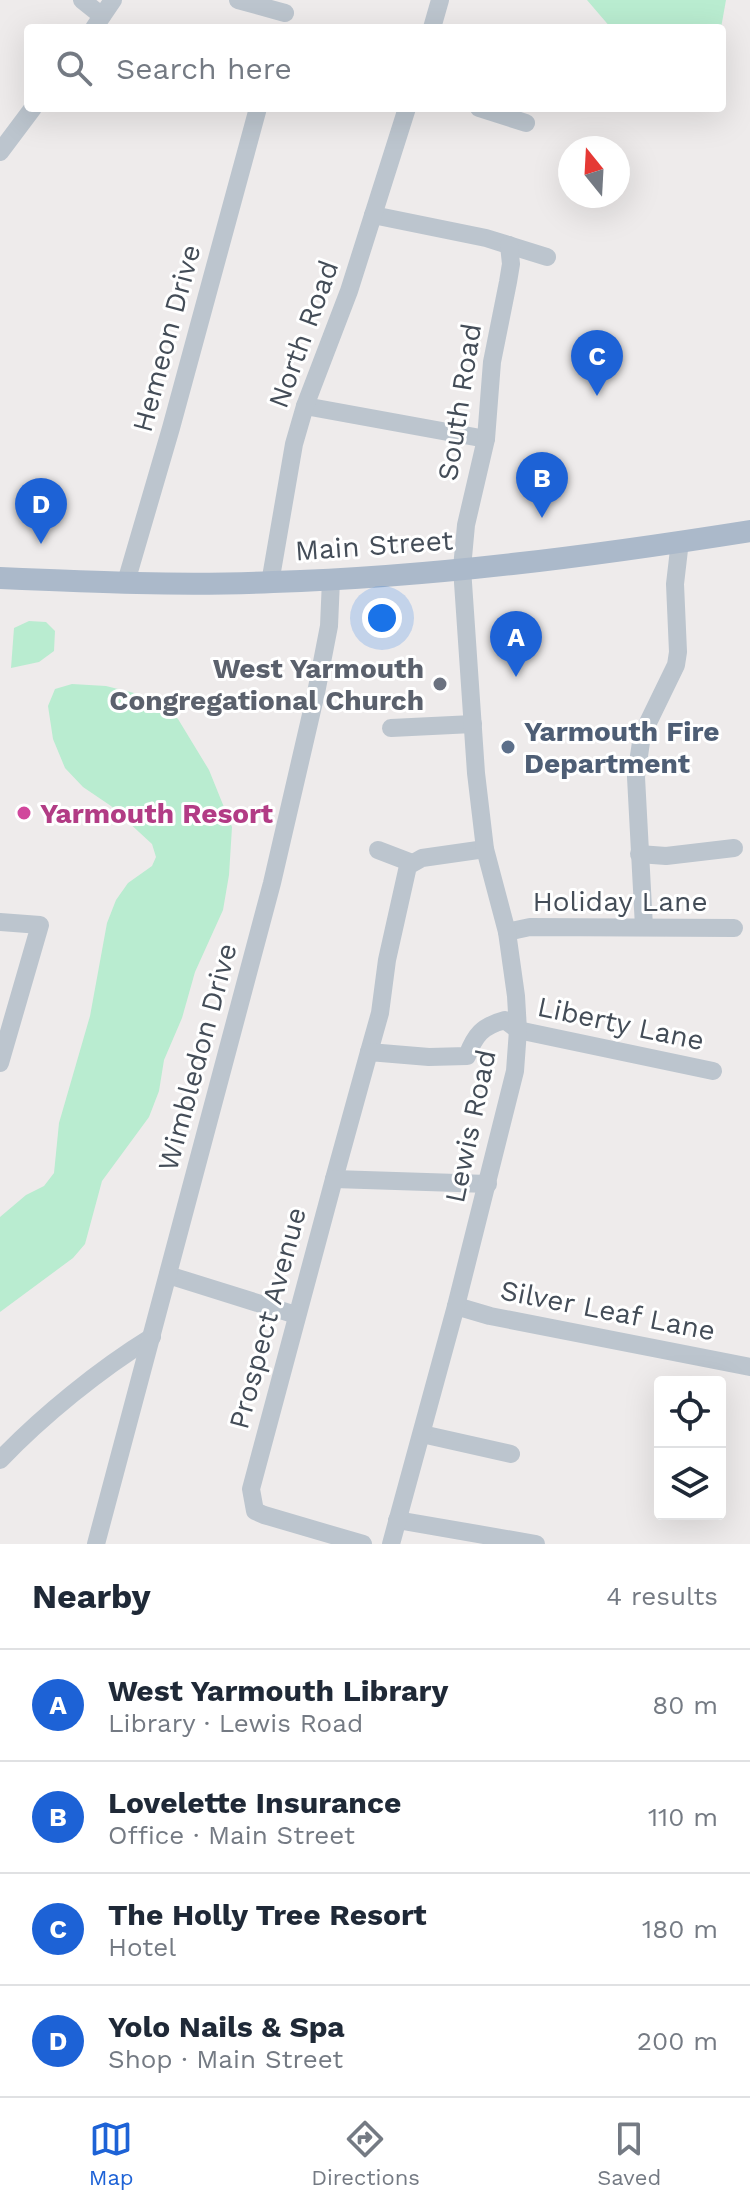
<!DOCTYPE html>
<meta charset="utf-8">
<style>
:root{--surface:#fff;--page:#f2f2f3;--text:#1f2937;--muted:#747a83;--line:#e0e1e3;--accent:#1d62d6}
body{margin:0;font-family:"Work Sans",sans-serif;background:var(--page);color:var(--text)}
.controls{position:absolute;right:24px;bottom:24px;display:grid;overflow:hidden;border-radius:8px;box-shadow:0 8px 32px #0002}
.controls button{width:72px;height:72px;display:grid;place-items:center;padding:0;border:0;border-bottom:2px solid var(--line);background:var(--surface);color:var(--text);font:40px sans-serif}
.compass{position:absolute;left:558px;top:136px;width:72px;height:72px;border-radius:50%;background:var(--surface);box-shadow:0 8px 32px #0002;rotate:342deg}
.you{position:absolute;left:382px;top:618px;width:28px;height:28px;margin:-20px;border:6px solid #fff;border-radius:50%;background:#1a73e8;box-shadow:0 0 0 12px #1a73e833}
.badge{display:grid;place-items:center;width:52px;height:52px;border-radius:50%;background:var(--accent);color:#fff;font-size:26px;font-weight:700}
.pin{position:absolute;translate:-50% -66px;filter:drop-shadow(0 2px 4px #0008)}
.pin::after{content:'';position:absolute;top:42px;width:28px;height:24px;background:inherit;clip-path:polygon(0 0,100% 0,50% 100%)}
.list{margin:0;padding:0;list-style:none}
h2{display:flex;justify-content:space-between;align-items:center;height:104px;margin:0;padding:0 32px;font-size:34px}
h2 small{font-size:26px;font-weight:400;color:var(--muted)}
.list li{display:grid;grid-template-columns:52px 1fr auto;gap:24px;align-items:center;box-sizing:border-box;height:112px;padding:0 32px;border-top:2px solid var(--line)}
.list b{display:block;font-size:30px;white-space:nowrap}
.list p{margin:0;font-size:26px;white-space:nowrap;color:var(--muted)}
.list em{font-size:26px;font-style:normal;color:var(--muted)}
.icon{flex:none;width:44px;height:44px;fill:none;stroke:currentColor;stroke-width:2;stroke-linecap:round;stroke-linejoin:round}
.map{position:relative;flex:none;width:750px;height:1544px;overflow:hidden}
.search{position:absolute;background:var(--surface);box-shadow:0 8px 32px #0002;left:24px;right:24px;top:24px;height:88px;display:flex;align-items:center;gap:20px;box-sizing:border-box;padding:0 28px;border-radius:8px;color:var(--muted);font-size:30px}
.sheet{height:552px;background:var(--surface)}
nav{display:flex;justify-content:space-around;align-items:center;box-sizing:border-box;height:112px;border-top:2px solid var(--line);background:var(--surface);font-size:22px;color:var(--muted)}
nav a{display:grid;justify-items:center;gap:4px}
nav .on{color:var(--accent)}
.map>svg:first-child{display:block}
</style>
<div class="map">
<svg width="750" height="1544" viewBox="0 0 750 1544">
<rect width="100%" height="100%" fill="#eeebeb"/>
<g fill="#b9ecd0">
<polygon points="587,0 726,0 721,28 611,28"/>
<polygon points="29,621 46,622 55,631 54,651 39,662 11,668 14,628"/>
<polygon points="72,684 106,686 154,698 178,719 209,770 232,827 229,875 223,910 195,972 182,1018 164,1060 159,1091 149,1117 102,1181 85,1244 73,1258 0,1312 0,1217 26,1195 44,1186 54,1173 59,1123 90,1016 107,923 116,900 128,883 152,866 156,857 152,844 139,832 111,806 83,787 65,768 53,739 48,706 55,689"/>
</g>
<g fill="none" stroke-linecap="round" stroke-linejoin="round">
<g stroke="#bcc5ce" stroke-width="18">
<polyline points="82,0 102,16"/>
<polyline points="238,0 285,13"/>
<polyline points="94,28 113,0"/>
<polyline points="432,28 440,0"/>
<polyline points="479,108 526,123"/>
<polyline points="0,152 33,108"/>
<polyline points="373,215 486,238 547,257"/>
<polyline points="305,406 486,439"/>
<polyline points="126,582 171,428 258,108"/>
<polyline points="270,583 294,444 305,406 349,291 407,108"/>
<polyline points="391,728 473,724"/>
<polyline points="378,850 412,863"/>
<polyline points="639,854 666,856 734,848"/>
<polyline points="0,922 40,925 0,1063"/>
<polyline points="644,927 636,777 642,735 676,665 678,652 675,584 680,541"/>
<polyline points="507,932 530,927 734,928"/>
<polyline points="369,1052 380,1013 387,960 408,866 422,858 485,849"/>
<path d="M334,1179l35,-127 60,5 38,-1c8,-21 15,-30 38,-36l13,10 195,41"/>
<polyline points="168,1275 296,1315"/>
<polyline points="456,1306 490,1316 750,1367"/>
<polyline points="422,1434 511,1454"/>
<path d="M0,1460c42,-44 100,-91 152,-123"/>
<polyline points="397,1520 536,1544"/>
<polyline points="96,1544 272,883 316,693 329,626 331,580"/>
<polyline points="363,1544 264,1515 255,1511 251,1489 334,1179 488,1184"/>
<polyline points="391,1544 456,1306 515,1071 518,1030 516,996 507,932 485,849 476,773 462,568 466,525 486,439 492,362 508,282 511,264 509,245"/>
</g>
<path stroke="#abb9ca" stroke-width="22" d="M0,578c91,4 183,8 273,4 160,-5 319,-26 477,-51"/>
</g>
<circle fill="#6b7280" stroke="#fff" stroke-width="3" cx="440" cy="684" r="8"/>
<circle fill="#5c6f8a" stroke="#fff" stroke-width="3" cx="508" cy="747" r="8"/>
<circle fill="#d1479c" stroke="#fff" stroke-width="3" cx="24" cy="813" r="8"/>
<g text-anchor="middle" stroke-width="6" stroke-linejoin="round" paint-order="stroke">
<g font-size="28" fill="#444d58" stroke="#fff">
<text transform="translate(303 334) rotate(-70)" y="10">North Road</text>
<text transform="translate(166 338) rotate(-75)" y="10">Hemeon Drive</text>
<text transform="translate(459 402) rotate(-81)" y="10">South Road</text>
<text transform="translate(374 545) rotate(-4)" y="10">Main Street</text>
<text x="620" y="911">Holiday Lane</text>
<text transform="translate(621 1023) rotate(12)" y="10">Liberty Lane</text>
<text transform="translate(197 1057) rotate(-75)" y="10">Wimbledon Drive</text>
<text transform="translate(470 1126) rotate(-78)" y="10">Lewis Road</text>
<text transform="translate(608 1310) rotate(11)" y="10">Silver Leaf Lane</text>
<text transform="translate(267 1318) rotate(-75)" y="10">Prospect Avenue</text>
</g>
<g font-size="28" font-weight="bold" fill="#5b616d" stroke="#fff" text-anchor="end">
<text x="424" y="678">West Yarmouth<tspan x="424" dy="32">Congregational Church</tspan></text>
</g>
<g font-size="28" font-weight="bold" fill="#4e5e75" stroke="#fff" text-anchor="start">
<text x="524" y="741">Yarmouth Fire<tspan x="524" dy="32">Department</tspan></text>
</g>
<g font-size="28" font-weight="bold" fill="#b23c85" stroke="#fff" text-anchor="start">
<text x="40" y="823">Yarmouth Resort</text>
</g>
</g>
</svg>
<div class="controls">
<button><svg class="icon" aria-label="locate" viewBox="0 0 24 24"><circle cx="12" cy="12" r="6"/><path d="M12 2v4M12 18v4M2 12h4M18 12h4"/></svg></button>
<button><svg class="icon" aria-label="layers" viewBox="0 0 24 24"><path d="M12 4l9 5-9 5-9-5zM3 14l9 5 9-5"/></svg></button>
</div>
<svg class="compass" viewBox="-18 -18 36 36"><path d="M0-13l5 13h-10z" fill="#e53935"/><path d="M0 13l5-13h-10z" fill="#747a83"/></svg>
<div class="you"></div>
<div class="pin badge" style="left:516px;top:677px">A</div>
<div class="pin badge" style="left:542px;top:518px">B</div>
<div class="pin badge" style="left:597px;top:396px">C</div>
<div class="pin badge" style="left:41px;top:544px">D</div>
<div class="search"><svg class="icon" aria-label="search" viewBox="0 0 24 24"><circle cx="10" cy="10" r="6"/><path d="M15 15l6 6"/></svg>Search here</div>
</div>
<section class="sheet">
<h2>Nearby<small>4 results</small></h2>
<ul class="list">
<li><span class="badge">A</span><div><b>West Yarmouth Library</b><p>Library · Lewis Road</p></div><em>80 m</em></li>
<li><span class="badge">B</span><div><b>Lovelette Insurance</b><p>Office · Main Street</p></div><em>110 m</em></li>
<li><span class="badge">C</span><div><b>The Holly Tree Resort</b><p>Hotel</p></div><em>180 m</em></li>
<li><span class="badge">D</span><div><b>Yolo Nails &amp; Spa</b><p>Shop · Main Street</p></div><em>200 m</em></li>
</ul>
</section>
<nav>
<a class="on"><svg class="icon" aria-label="map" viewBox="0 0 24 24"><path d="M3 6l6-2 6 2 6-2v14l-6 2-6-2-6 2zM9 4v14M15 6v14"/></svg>Map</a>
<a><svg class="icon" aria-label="directions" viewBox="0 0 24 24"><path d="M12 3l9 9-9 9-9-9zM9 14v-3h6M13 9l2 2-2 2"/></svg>Directions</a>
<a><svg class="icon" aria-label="saved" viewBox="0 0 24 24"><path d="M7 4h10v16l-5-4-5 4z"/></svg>Saved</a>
</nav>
